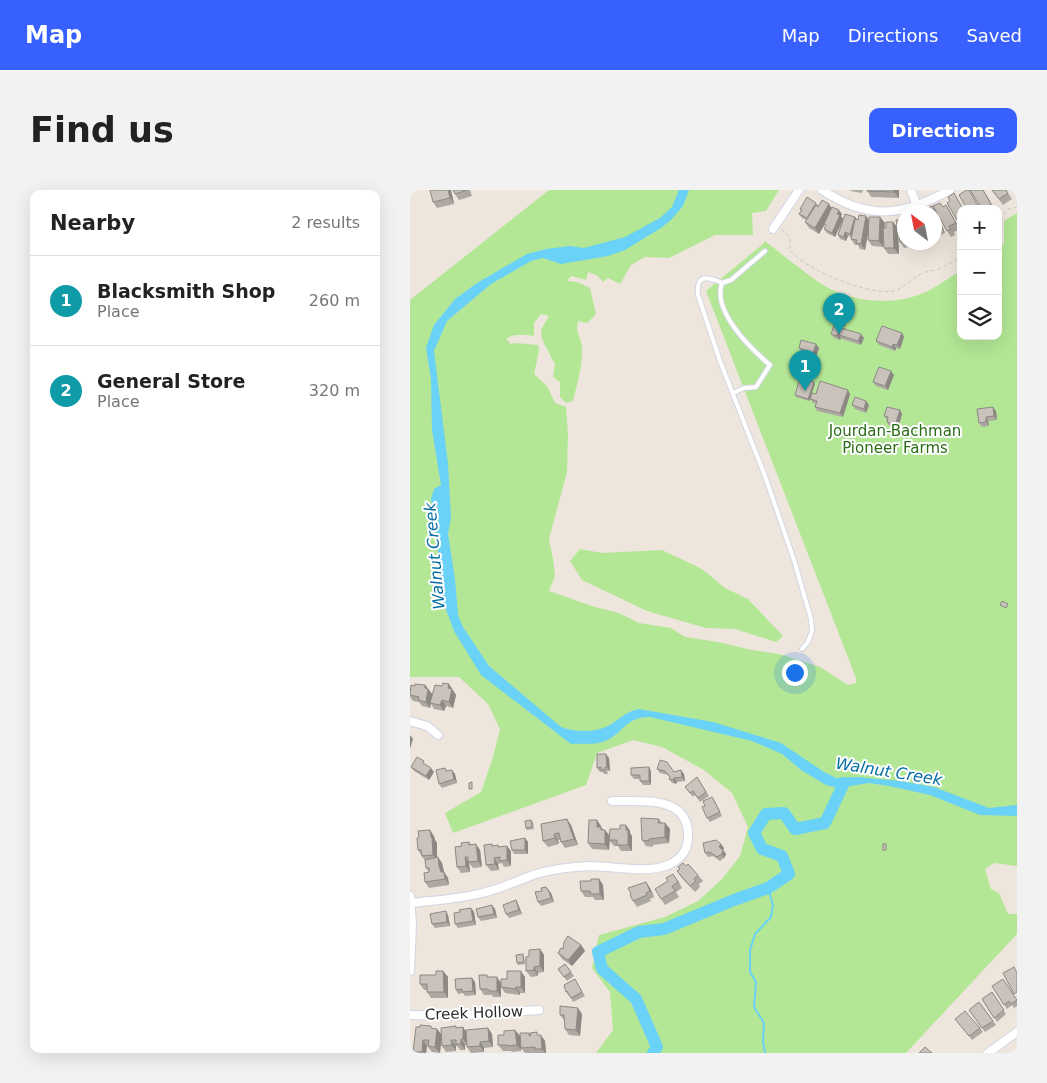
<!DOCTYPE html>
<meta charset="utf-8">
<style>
:root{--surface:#fff;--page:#f2f2f2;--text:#222;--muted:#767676;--line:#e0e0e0;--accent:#3860ff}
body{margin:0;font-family:"DejaVu Sans",sans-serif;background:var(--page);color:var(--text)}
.controls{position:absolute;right:15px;top:15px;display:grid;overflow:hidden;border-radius:10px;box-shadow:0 5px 20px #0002}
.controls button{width:45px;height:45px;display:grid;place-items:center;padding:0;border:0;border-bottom:1px solid var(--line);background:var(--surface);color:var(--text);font:25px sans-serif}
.compass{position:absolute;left:487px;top:15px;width:45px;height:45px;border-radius:50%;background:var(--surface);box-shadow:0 5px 20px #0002;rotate:328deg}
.you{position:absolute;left:384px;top:482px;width:18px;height:18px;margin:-12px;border:4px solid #fff;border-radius:50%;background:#1a73e8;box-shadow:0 0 0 8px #1a73e833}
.badge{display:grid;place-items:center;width:32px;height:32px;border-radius:50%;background:var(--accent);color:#fff;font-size:16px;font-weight:700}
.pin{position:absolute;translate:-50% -41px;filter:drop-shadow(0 1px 2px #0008)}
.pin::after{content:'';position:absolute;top:26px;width:18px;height:15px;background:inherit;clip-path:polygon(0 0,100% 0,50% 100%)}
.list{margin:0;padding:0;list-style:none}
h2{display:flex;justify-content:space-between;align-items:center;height:65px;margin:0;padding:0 20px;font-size:21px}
h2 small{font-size:16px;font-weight:400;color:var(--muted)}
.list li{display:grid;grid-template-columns:32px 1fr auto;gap:15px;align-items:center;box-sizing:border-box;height:90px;padding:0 20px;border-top:1px solid var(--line)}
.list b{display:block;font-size:19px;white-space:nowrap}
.list p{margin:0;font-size:16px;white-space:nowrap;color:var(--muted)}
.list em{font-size:16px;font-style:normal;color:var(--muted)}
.icon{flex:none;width:28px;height:28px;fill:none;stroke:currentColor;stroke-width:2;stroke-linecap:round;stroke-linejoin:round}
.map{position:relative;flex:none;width:607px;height:863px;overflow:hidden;border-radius:10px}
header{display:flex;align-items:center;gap:30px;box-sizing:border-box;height:70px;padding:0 25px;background:var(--accent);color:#fff}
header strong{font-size:24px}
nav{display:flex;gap:28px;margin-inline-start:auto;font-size:18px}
.intro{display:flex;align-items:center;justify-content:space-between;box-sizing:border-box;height:120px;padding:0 30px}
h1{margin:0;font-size:35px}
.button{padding:12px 22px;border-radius:10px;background:var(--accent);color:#fff;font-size:18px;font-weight:700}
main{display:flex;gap:30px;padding:0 30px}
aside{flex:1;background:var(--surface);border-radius:10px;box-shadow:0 5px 20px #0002}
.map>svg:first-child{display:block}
</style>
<header>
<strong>Map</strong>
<nav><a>Map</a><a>Directions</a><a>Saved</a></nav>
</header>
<div class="intro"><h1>Find us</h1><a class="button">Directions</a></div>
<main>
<aside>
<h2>Nearby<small>2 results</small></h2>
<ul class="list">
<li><span class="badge" style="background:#0f9aa8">1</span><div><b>Blacksmith Shop</b><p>Place</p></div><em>260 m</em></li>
<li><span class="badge" style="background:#0f9aa8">2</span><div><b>General Store</b><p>Place</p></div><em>320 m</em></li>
</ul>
</aside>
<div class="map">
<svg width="607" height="863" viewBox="0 0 607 863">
<rect width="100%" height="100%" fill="#eee6dc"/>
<g fill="#b3e796">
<path d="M139,0h230l-13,21 -14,2 1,22h-38l-46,23 -24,-1 -14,8 -11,19 -12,-6 -5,4 -5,-6 -10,-4 -2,8 -15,-4 -4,5 10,1 13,6 6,26 -9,9 -9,-2c-3,12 3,15 4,26 1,18 -5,37 -9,54l-7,2 -6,-6v-15l-7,-5 2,-14c-4,-4 -5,-9 -8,-14 -9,-17 -7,-18 2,-33l-8,-2 -7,9v13c-10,-1 -19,-3 -28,3l5,5 5,-1 22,2 1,6 -5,23 13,12 8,17 11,4 2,27 -1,38 -18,67 4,20 2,17 -6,15 46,16 24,6 20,10 32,5 14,9 33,5 34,8 27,4 41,13 28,18 8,-2v-5l-150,-387 57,-47 2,-3c18,14 36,29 55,42 30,20 76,24 108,8 11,-6 22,-14 33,-20v65h37v-88l6,-4v-23l13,-8v653l-23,-3 -9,6 6,20 8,4 9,21h9v20l-111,119h-310l17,-23 -3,-38 -18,-24 7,-33 66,-18 33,-16 24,-22 18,-23 8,-29 -16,-34 -28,-23 -42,-23 -29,-7 -36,13 -11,32 -133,48 -8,-20 36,-21 12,-35 7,-28 -12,-25 -29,-27h-49v-377z"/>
<polygon points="170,359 192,363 252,360 292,379 315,398 338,409 373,446 366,452 325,439 296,438 237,421 172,390 160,371"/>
</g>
<path fill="#6ad2f6" d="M269,0h10l-6,16 -11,13 -11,9 -36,22 -17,6 -47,8 -18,-6 -12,3 -40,23 -44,37 -13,30 14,113 3,53 -3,17 7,45 3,36 5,12 26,39 72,61c14,5 33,6 47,-1 11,-6 18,-15 31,-17l74,13 68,21 43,29 12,6 21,-1 44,4 33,6 55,21 28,-3v11l-37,-1 -50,-20 -41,-9 -20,-3 -31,5 -12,-3 -25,-15 -19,-16 -30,-13 -102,-24c-27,0 -27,19 -48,25 -8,3 -22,1 -31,2l-90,-69 -27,-44 -9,-24 -14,-108 3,-10 7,-4 -9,-55 -1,-51 -5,-31 8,-23 21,-26 22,-16 50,-29 19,-5 24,-3 14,2 41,-11 35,-19 12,-11z"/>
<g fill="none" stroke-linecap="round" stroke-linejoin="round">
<polyline stroke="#6ad2f6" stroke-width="2" points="355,863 353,851 354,833 344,817 346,792 340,782 340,760 345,744 361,727 363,715 358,698"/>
<polyline stroke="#6ad2f6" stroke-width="12" points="243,863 247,857 226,809 192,779 188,762 229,742 254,739 324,710 358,698 379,684 372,666 352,659 344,643 356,624 374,623 385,639 415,633 434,593"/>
<g stroke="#d2d5e5" stroke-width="6">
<g id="lane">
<path d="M355,61l-34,29 -9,3c-15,-7 -26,-9 -24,12l22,66 45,115 29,84 17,59 1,12 -4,11 -6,7"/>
<path d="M312,93c-10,28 28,65 48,82l-14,22 -12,1 -11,5"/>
</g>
</g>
<g stroke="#d2d5e5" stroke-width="10">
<g id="street">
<path d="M412,0c47,31 81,26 128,0"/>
<polyline points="501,0 507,16"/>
<polyline points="363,39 389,0"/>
<polyline points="0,531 17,536 28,545"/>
<polyline points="0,706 2,734 0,781"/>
<path d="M1,713c25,-3 51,-4 75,-11 16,-4 31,-11 47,-17 18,-6 37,-8 56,-9 23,0 58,8 79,-1 12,-5 19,-13 20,-26 3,-45 -46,-37 -76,-38"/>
<polyline points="0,825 46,826 129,820"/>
<polyline points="578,863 607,842"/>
</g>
</g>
<g stroke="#c8c8c8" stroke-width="1" stroke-dasharray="4 2.5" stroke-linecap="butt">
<path d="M371,39c8,6 11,10 8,20 14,20 80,47 104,42 10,-2 17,-11 26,-16 6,-4 15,-4 22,-7 7,-3 13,-8 20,-11"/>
<polyline points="588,43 592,35 592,26 599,19 607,17"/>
</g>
<use href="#lane" stroke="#fff" stroke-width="4"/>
<use href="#street" stroke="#fff" stroke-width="8"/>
</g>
<g fill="#ada8a2">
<polygon points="41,0 44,14 27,18 23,12"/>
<polygon points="43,0 60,0 62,6 49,10 45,4"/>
<polygon points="440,0 453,0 452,3 441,1"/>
<polygon points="457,0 489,0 489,8 461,7"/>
<polygon points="560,0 573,0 585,19 572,19"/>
<polygon points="582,0 596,0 602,9 593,15"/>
<polygon points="601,0 607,0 604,3"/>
<polygon points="406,13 409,16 422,18 432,24 431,26 433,29 445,27 448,30 456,26 459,30 470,27 475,33 474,38 476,38 483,32 487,37 494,30 494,52 504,52 504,56 494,58 490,52 488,42 489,64 478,64 474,58 473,50 473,57 462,56 458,50 458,44 455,60 450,59 448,55 445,55 441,49 441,47 438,46 436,51 430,49 428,45 432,33 425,47 417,43 414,39 416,36 415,34 409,44 399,38 395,32 396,30 392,28 389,24 391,20 390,19"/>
<polygon points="530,13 533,17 536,15 550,39 544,42 545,45 541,47 537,41"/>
<polygon points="524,22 526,22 535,43 525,48"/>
<polygon points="509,52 521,52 522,55 517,56 515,54 510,55"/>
<polygon points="441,120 443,122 442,126 435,125 434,123"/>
<polygon points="434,132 436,134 435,137 432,136 433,138 454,148 451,155 432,149 431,148 430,150 424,148 421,144"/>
<polygon points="492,143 494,147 490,159 486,158 485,161 469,155 466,151"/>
<polygon points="406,154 409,158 406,167 391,162 389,158"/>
<polygon points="387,171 404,174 402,180 390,175"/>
<polygon points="484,185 478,200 466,196 463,192"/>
<polygon points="405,194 402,203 406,204 440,204 433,227 407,221 405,217 406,214 403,213 400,209 399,211 386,207 385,205"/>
<polygon points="442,215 459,215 456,223 445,219"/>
<polygon points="567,219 586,221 587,230 578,231 579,236 572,237 569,233"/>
<polygon points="490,220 492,224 488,239 479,236 477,232 477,230 474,226"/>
<polygon points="39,494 46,505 43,518 36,516 34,521 24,519 21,514 20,518 12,516 9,512 3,511 0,507 0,498 5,496 15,495 22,504 32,496"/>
<polygon points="199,568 200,581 197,581 198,584 194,584 193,582 190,582 187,578"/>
<polygon points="17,575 24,582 19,590 4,581 1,577"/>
<polygon points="35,578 37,581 45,584 47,593 32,598 29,594"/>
<polygon points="247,579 264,582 274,584 275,591 267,592 266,594 262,593 259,589 260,588 258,585 250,583"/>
<polygon points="241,581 241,595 233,595 230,591 230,589 224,589 221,585"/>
<polygon points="287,587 299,606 290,612 285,605 283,607 275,597"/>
<polygon points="305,611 312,626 300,632 297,628 295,616"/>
<polygon points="249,629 252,633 255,633 260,639 259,653 243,655 243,657 236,656 232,650"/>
<polygon points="121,630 123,632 124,639 117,640 116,638"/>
<polygon points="187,630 193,640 200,646 216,635 220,641 220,643 222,646 222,661 211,661 208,656 204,656 199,650 200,647 199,660 182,659 178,653"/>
<polygon points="161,635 168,655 155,658 151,652 150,650 148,650 149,654 138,657 133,651"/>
<polygon points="24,646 25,650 27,653 27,668 32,673 34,682 38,688 39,695 19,698 15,692 19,682 16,678 15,671 8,660"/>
<polygon points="115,648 118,652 118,664 104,664 102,660"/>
<polygon points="59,652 61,655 70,660 72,677 63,678 59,673 60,682 51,683 47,677 52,656"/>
<polygon points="82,654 83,656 89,656 101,661 101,676 94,677 92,673 88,674 89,680 81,681 76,675"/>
<polygon points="314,658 313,660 316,664 314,668 310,671 303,666 298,667 295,663"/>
<polygon points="276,676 288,685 293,691 289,694 290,697 285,702 271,687 267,681"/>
<polygon points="189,689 193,695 194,710 185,710 183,707 175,707 171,701 181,691"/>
<polygon points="268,690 272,698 266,702 269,707 255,715 251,709"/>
<polygon points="240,698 244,707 240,709 241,711 227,717 223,711"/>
<polygon points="141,703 144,712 131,716 128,712"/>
<polygon points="106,710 108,714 112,724 99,728 96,724"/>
<polygon points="61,718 64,722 66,735 48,738 45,734 50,722"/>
<polygon points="85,719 87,728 71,731 68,727"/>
<polygon points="38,725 40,736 25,738 22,734"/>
<polygon points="171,755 175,761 162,776 152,769 148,763 153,759"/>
<polygon points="130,759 134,765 134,782 128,783 128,786 121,787 116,781 119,766"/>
<polygon points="113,764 114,766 115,774 108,775 107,773"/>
<polygon points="155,774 164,786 157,791 148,779"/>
<polygon points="33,781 38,787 38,808 21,808 17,802 17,800 14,800 10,794"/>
<polygon points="77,785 79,787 91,793 115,787 115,803 110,803 110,805 95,803 91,797 91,807 83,807 82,805 74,805 70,799"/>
<polygon points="62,788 65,792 66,805 55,806 53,803 48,804 46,800"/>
<polygon points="165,789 175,806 163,812 160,806 159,806 156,802"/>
<polygon points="582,796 607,810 607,816 604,818 602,815 597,819"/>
<polygon points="582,802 596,824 587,832 572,809"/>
<polygon points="569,812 586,835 575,842 559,820"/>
<polygon points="172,824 170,846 159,845 155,839 154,830 150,825"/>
<polygon points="545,829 570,838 573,842 562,850"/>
<polygon points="53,837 56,842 78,838 82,844 83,857 74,858 74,862 61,863 57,857 57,855 55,855 55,860 50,860 47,856 46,856 46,861 36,862 32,856 31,849 30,863 22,862 17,856 16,863 4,863 3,862 23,838 27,839 31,844 47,838"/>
<polygon points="105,840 110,846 111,861 102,862 101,861 93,861 88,855 94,845"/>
<polygon points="119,843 121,845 129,845 135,851 136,863 115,863 111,858"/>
</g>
<g fill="#8d8884">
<polygon points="38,0 41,0 44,14 40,8"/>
<polygon points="484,0 489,0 489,8 484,2"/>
<polygon points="419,14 423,20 409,44 405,38"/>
<polygon points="522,16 526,22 535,43 531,37"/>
<polygon points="429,20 432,24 431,26 433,29 425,47 422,43"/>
<polygon points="456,26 460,32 455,60 451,54"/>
<polygon points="445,27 448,31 443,48 440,44"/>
<polygon points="470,27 475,33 473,57 469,51"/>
<polygon points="483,32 488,38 489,64 484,58"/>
<polygon points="435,42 438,46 436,51 434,47"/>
<polygon points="431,135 434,139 429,145 431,148 430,150 427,146"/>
<polygon points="492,143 494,147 490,159 487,155"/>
<polygon points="451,144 454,148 451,155 448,151"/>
<polygon points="406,154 409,158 406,167 403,163"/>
<polygon points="483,154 486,158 485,161 482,157"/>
<polygon points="401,170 404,174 402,180 399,176"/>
<polygon points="481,181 484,185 478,200 475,196"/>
<polygon points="404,192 405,194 399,211 398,209"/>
<polygon points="438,200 440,204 433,227 430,223"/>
<polygon points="456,211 459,215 456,223 454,219"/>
<polygon points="583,217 586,221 587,230 584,226"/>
<polygon points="490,220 492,224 488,239 485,235"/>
<polygon points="576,227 578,231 579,236 576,232"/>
<polygon points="39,494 46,505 43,518 39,512 38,498"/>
<polygon points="15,495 23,505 20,518 16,512 15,498"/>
<polygon points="32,510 36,516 34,521 30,515"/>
<polygon points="0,545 3,549 0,559"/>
<polygon points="196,564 199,568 200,581 197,577"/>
<polygon points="239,577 241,581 241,595 239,591"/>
<polygon points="21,578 24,582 19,590 16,586"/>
<polygon points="42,580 45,584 47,593 44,589"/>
<polygon points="271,580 274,584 275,591 272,587"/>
<polygon points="264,588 267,592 266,594 263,590"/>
<polygon points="157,629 161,635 168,655 164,649"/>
<polygon points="187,630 191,636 191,637 195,643 187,637"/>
<polygon points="255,633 260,639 259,653 255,647"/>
<polygon points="216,635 220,641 220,643 222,646 222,661 218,655"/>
<polygon points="20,640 24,646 25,650 27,653 27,671 23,665"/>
<polygon points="195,640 200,646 199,660 195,654"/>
<polygon points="144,644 148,650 149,654 145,648"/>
<polygon points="115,648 118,652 118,664 115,660"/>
<polygon points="66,654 70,660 72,677 68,671"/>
<polygon points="311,654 314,658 313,660 316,664 314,668 312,664 309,657"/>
<polygon points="97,656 101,661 101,676 97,670"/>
<polygon points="28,667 32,673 34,682 38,688 39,695 31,682 29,676"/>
<polygon points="55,667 59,673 60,682 56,676"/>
<polygon points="84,668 88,674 89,680 85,674"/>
<polygon points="189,689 193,695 194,710 190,704"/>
<polygon points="236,692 240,698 244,707 240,701"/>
<polygon points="138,699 141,703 144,712 141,708"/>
<polygon points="106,710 108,714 112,724 109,720"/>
<polygon points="82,715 85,719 87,728 84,724"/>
<polygon points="61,718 64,722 66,735 63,731"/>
<polygon points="36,721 38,725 40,736 37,732"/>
<polygon points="171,755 175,761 162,776 158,770"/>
<polygon points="130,759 134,765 134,782 130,776"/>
<polygon points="124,777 128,783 128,786 124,780"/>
<polygon points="33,781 38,787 38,808 34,802"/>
<polygon points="111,781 115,787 115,803 111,797"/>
<polygon points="87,787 91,793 91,807 87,801"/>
<polygon points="62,788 65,792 66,805 63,801"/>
<polygon points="106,797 110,803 110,805 106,799"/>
<polygon points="168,818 172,824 170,846 166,840"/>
<polygon points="53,837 57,843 58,855 53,849"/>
<polygon points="78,838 82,844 83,857 79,851"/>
<polygon points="27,839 32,845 30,863 25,857"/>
<polygon points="105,840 110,846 111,861 107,855"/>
<polygon points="131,845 135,851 136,863 135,863 132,859"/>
<polygon points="51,849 55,855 55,860 51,854"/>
<polygon points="13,850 17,856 16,863 12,862"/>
<polygon points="41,850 46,856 46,861 42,855"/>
<polygon points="70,852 74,858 74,862 70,856"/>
</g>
<g fill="#c9c3bc" stroke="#8d8884">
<polygon points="20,0 38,0 40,8 23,12"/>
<polygon points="43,0 57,0 45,4"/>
<polygon points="457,0 484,0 484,2 457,1"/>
<polygon points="556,0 559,0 568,16 565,19 557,19 549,5"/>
<polygon points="560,0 573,0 581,14 574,19 572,19"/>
<polygon points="582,0 596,0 598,3 589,9"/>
<polygon points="544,3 553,19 551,19 551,32 549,29 547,30 537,13 540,11 538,7"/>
<polygon points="397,7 406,13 397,28 389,24 392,20 390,19"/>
<polygon points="412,10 419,14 405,38 395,32 406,15 408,17"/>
<polygon points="530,13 533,17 536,15 546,33 539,36 541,39 537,41 523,16"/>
<polygon points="522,16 531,37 524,40 524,22 512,22 512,21"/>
<polygon points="422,17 429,20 427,24 430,25 422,43 414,39 416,35 414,34"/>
<polygon points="435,24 445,27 440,44 435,42 434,47 428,45"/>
<polygon points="449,25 456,26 451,54 446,53 447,50 441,49 445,29 448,30"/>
<polygon points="459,27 470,27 469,51 458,50"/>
<polygon points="494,29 494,51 490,52 486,30"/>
<polygon points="476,32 483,32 484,58 474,58 473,38 476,38"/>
<polygon points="435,119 441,120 441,124 434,123"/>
<polygon points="427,129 434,132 433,135 426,133"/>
<polygon points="588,129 591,130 591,133 588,132"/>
<polygon points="425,133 431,135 427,146 421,144"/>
<polygon points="472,136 492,143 487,155 483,154 482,157 466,151"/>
<polygon points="431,138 451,144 448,151 429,145"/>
<polygon points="391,150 406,154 403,163 389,158"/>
<polygon points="389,166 401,170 399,176 387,171"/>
<polygon points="469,177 481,181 475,196 463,192"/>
<polygon points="390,188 404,192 398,209 385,205"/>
<polygon points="410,191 438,200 430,223 405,217 407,211 400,209 402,203 406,204"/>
<polygon points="445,207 456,211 454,219 442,215"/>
<polygon points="477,217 490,220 485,235 477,232 478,227 474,226"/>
<polygon points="583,217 584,226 576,227 576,232 569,233 567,219"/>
<polygon points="592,411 598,414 596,418 590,415"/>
<polygon points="33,493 39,494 38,498 42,499 39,512 32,510 30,515 20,513 25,495 32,496"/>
<polygon points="5,494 15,495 15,498 18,499 16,512 8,510 9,507 0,505 1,495 5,496"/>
<polygon points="187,564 196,564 197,577 195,577 195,580 192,580 191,577 187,578"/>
<polygon points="7,567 14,571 13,573 21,578 16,586 1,577"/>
<polygon points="250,570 257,572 264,582 271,580 272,587 264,588 263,590 259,589 260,587 255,581 247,579"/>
<polygon points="239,577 239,591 230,591 230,585 221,585 221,578"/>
<polygon points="35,578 36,581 42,580 44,589 29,594 26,580"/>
<polygon points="287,587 296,602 288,608 283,601 280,603 275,597"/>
<polygon points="62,592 62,599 59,599 59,593"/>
<polygon points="302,607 310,622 297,628 292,617 295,616 293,611"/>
<polygon points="231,628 249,629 248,633 255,633 255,647 239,649 239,651 232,650"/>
<polygon points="157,629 164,649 151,652 149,643 144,644 145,648 133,651 131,634"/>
<polygon points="121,630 122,637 116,638 115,631"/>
<polygon points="179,630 187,630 187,637 191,637 191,640 195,640 195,654 178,653"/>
<polygon points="210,635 216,635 216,640 218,640 218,655 207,655 207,650 199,650 200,639 210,639"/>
<polygon points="20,640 21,647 22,647 23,665 12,666 11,660 8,660 7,648 9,647 8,641"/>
<polygon points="115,648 115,660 102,660 100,651"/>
<polygon points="306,650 311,654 309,657 313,660 312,664 307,667 300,662 295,663 293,653"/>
<polygon points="59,652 59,655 66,654 68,671 58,672 58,667 55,667 56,676 47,677 45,657 52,656 51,653"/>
<polygon points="82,654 82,656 88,655 88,657 97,656 97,670 90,671 90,667 84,668 85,674 76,675 74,655"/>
<rect x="473" y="654" width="3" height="6"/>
<polygon points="28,667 29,676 31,682 34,682 35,689 15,692 14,683 19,682 19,678 16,678 15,670"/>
<polygon points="273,673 276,676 278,674 288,685 284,689 286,691 280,696 267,681 270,679 268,677"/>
<polygon points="263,684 268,692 262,696 265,701 251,709 245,699 258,691 256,688"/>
<polygon points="181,689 189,689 190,704 181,704 180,701 171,701 170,691 181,691"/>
<polygon points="236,692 240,701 236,703 237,705 223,711 220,705 221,704 218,698"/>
<polygon points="136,697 137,699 138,699 141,708 128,712 125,702 132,701 131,698"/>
<polygon points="106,710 109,720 96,724 93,715"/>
<polygon points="82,715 84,724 68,727 66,719"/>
<polygon points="61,718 63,731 45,734 44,723 50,722 49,720"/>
<polygon points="36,721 37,732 22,734 20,724"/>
<polygon points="158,746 171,755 158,770 148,763 151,758 153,759 154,752"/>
<polygon points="130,759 130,776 124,777 124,780 116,781 116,767 119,766 119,760"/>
<polygon points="113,764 114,772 107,773 106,765"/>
<polygon points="155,774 161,782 154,787 148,779"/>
<polygon points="604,777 607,783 607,802 604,804 593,783"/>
<polygon points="26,781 33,781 34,802 17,802 17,794 10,794 10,785 26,785"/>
<polygon points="97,781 111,781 111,797 106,797 106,799 91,797 91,789 97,789"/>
<polygon points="69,785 77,785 77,787 87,787 87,801 79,801 78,799 70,799"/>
<polygon points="62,788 63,801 52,802 52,799 46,800 45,789"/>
<polygon points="165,789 172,802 161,808 157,801 156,802 154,795"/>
<polygon points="593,789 607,810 601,814 599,811 594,815 582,796"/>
<polygon points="582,802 594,820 584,828 572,809"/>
<polygon points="569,812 583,831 572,838 559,820"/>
<polygon points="150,816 168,818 166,840 155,839 154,825 150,825"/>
<polygon points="555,821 570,838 559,846 545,829"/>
<polygon points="10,835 21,836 21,838 27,839 25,857 18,856 19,850 13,850 12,862 3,862 6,837 10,837"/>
<polygon points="46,836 46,838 53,837 53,849 51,849 51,854 46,854 46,850 41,850 42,855 32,856 31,838"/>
<polygon points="78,838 79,851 70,852 70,856 57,857 56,840"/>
<polygon points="105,840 107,855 98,856 98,855 88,855 88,845 94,845 94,841"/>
<polygon points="127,842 127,845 131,845 132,859 125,859 125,857 111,858 110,843 119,843 119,846 121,845 120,843"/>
<polygon points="515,857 522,863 509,863"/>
</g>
<g text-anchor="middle" stroke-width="4" stroke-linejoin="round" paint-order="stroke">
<g font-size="15" fill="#296d16" stroke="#fff">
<text x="485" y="246">Jourdan-Bachman<tspan x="485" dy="17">Pioneer Farms</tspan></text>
</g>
<g font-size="15" fill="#2b2b2b" stroke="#fff">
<text transform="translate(64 823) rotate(-2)" y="5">Creek Hollow</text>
</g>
<g font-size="16" font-style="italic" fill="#0670a5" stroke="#fff">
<text transform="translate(24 366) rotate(-95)" y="6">Walnut Creek</text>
<text transform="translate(479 581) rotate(9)" y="6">Walnut Creek</text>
</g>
</g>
</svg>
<div class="controls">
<button>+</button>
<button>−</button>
<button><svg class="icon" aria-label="layers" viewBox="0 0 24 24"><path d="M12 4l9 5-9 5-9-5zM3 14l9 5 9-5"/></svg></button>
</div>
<svg class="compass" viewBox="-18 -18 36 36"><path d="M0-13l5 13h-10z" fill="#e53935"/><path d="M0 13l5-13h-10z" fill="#767676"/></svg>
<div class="you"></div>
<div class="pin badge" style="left:395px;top:201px;background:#0f9aa8">1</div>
<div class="pin badge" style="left:429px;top:144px;background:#0f9aa8">2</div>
</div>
</main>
